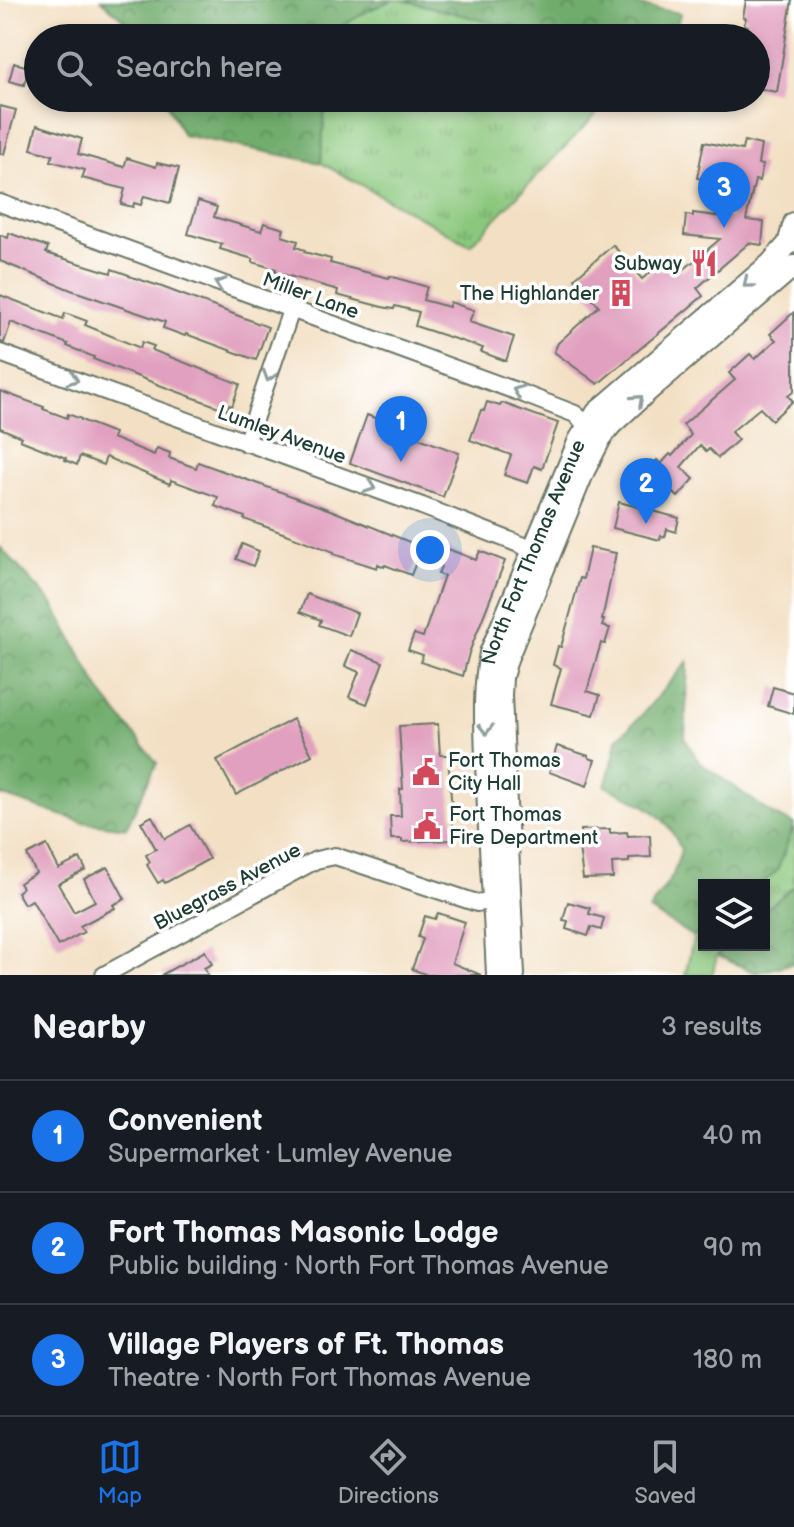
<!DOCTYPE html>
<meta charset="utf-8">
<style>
:root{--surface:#171b24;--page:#20242c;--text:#f1f3f6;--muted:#9ea1a6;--line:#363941;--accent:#1a73e8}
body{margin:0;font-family:"Balsamiq Sans",sans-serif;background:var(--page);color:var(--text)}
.controls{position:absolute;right:24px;bottom:24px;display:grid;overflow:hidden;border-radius:0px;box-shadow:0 4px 12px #0003}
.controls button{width:72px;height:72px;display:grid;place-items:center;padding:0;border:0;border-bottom:2px solid var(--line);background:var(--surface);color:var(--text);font:40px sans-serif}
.you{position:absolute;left:430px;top:550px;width:28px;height:28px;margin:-20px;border:6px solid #fff;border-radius:50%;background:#1a73e8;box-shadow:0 0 0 12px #1a73e833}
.badge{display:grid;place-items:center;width:52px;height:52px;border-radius:50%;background:var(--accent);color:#fff;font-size:26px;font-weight:700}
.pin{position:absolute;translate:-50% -66px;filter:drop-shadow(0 2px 4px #0008)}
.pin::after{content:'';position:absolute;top:42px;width:28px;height:24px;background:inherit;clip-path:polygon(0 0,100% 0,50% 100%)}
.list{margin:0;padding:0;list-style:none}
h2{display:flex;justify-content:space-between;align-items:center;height:104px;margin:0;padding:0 32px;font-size:34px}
h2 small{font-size:26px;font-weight:400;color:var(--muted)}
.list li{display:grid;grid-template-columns:52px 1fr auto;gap:24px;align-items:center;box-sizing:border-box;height:112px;padding:0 32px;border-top:2px solid var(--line)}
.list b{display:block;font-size:30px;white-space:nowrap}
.list p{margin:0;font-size:26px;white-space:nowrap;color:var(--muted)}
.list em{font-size:26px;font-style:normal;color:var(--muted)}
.icon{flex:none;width:44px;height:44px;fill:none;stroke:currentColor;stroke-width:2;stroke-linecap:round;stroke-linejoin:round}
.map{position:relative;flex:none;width:794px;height:975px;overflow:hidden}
.search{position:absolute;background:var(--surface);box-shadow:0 4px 12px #0003;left:24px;right:24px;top:24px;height:88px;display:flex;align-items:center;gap:20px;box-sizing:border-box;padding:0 28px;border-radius:44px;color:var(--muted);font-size:30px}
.sheet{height:440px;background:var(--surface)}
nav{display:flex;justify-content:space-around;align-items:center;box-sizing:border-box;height:112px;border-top:2px solid var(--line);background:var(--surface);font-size:22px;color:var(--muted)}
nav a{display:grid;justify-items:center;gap:4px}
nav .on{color:var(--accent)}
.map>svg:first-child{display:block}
</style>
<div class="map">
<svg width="794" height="975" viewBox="0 0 794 975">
<defs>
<pattern id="grass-tufts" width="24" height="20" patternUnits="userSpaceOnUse" patternTransform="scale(2)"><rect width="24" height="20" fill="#8bc77d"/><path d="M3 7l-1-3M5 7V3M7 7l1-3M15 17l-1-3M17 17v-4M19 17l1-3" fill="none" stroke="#71a367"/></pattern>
<pattern id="forest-crowns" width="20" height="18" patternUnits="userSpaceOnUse" patternTransform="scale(2)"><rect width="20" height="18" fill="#70ac6c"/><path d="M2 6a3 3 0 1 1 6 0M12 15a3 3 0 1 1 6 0" fill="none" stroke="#5b8d5a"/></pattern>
</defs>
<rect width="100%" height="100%" fill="#fff"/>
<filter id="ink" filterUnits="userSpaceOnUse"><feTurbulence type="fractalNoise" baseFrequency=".0125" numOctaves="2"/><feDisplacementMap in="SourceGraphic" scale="16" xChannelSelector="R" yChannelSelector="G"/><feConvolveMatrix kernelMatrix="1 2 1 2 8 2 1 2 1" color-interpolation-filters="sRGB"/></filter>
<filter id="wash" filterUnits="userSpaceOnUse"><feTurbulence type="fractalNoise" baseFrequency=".006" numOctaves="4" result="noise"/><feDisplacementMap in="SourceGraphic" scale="32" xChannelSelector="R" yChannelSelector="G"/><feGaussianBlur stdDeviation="1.8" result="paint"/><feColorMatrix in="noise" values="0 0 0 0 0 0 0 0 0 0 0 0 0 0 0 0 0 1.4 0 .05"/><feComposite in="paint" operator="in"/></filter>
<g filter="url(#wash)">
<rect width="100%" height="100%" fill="#f3e0c4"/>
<g fill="url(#grass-tufts)" stroke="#558258" stroke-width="2">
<polygon points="393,0 403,0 553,38 322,38 369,10"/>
<polygon points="321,98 612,98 470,245 321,163 325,104"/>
<polygon points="794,827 794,886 764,911 764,885 760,885 777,871"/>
<polygon points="704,929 704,945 725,945 717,956 712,975 685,975 694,937"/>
</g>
<g fill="url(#forest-crowns)" stroke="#487450" stroke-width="2">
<polygon points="101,0 393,0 369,10 322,38 134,38 125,21"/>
<polygon points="403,0 607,0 680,13 674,38 553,38"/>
<polygon points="164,98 321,98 325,103 321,163 183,135"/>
<polygon points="0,547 53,604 102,694 157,763 126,828 82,822 0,795"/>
<path d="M688,661l-3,77 14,24 75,53 20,9 -17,47 -17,14h-56v44l-10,8 -45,-27 24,-35 8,-25c-15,-39 -40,-47 -76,-64l9,-30 3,-17 23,-22z"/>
<polygon points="794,886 794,963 756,973 718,956 725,945 764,945 764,911"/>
</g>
<g id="blocks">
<g fill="#e1a0bf">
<polygon points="746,0 792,0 777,92 756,88 756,38 749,38 750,29 748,29 748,26 744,25 746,18 743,17"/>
<polygon points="14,63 29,67 24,85 9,81"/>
<polygon points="0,106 16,110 4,154 0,154"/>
<polygon points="37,125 82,139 78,154 124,167 127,158 156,167 157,163 179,168 170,203 144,196 141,205 134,203 133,207 121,204 125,189 82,178 85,170 51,161 53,155 31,149"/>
<polygon points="744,141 761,145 758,164 763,165 759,181 755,180 746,220 764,222 762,245 749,243 697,288 703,296 598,384 554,352 558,343 599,306 575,278 613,245 642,279 657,267 661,271 673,260 682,271 720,239 684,235 686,215 693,216 693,213 731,218 738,186 697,178 704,142 742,150"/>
<polygon points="198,201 217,207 214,217 261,231 264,223 284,229 282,236 298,241 296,247 305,250 304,252 331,259 330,263 389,278 390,276 427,287 423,300 449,307 450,302 474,310 469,322 514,337 506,361 481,352 483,348 415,326 419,312 395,306 394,309 382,307 337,295 338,290 275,272 276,269 252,262 253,259 220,249 222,244 188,234"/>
<polygon points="9,233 48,247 46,253 111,273 112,269 129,275 129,276 162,287 268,327 256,360 186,334 185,336 163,328 165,322 71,290 0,261 0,235 8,238"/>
<polygon points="0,295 63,319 65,313 87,321 85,325 140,348 142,342 154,346 152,350 240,384 232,406 229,405 227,410 162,386 93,359 94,357 67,346 68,344 11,322 4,343 0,342"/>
<polygon points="794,312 794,391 788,396 793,401 772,420 760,408 731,432 738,440 718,458 709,449 706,452 700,445 681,467 694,479 678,497 648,470 657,460 661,464 670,454 672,456 691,435 683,425 735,380 729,373 750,354 755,359 776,340 770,334"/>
<polygon points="0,391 44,407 43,409 67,418 68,414 81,419 81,420 114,433 112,438 154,455 157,448 170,453 169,458 196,468 198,462 333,511 422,547 411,575 385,565 384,567 378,564 377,568 333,554 334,552 272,529 244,519 245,517 215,506 218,497 171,480 170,484 106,457 103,465 80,456 77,465 65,460 66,458 20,440 22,437 0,428"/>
<polygon points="487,402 500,406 502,403 558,423 542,469 534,466 528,483 504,475 511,455 470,440 481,410 484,411"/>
<polygon points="367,415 393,425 392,428 459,453 443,497 350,463"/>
<polygon points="619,502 679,518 676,532 667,529 665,537 661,536 660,540 613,528"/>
<polygon points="242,544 259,551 253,566 236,559"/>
<polygon points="590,548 616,553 602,620 604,620 602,626 610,628 605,644 601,643 587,691 600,695 594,715 551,704 561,668 553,665 558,646 561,647 580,578 583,579"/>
<polygon points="448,549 476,560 480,551 505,561 469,653 463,676 420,662 423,655 408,650 414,634 423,637 444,576 438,574"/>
<polygon points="307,594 357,613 349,636 319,625 321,620 300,612"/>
<polygon points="351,650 383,662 367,704 349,697 359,672 345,666"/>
<polygon points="773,687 794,693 794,714 768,706"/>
<polygon points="293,719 312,755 236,795 217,760"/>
<polygon points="438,724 440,755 448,755 454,840 402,842 402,839 391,839 390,816 401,816 400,789 403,789 399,726"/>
<polygon points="557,746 589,756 589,758 595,760 587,786 549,772"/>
<polygon points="152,816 165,839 190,825 209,859 165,883 163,880 158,883 147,865 150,862 146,855 156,849 141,822"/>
<polygon points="610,829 610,833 627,832 628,836 650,835 651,857 629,858 629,862 612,863 613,878 583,879 578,839 581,839 581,830"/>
<polygon points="47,845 59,869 80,858 86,870 58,884 74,912 95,901 84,879 108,867 125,899 113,905 115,908 80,926 84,932 58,946 32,900 24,904 17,892 22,888 19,883 36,873 27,855"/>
<polygon points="568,902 590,908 589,914 604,918 601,930 591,927 588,936 566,929 568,921 563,920"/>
<polygon points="438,913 465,922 452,963 481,975 427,975 412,969 423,939 418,937 425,916 435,919"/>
<polygon points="205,951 212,964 204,968 208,975 161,975"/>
</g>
</g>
</g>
<g filter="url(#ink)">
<use href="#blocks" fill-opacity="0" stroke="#697666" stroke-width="2"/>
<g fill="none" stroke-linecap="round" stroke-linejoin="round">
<g stroke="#697666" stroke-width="20">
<g id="minor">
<polyline points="0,203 516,391 575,414 597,434"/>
<polyline points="0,353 422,506 542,553"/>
<polyline points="246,443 291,310"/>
<polyline points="104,975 316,860 335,856 477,903 502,899"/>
</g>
</g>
<g stroke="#697666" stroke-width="24">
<g id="major">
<path id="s1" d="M497,975c-3,-72 -9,-144 -11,-217 -1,-35 -3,-70 4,-105l89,-213 18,-28 174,-149 17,-19 6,-21"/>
<polyline points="514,975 501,696 502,677 507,659 584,471 601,438 611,425 647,392 794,266"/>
</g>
</g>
<use href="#minor" stroke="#fff" stroke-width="16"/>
<use href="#major" stroke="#fff" stroke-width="20"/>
</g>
<defs><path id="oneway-chevron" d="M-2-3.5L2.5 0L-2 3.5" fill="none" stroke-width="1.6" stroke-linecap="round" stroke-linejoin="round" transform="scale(2)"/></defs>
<g stroke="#8f9e9a">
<use href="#oneway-chevron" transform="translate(748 283) rotate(140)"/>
<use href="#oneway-chevron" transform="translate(220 284) rotate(-160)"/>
<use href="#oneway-chevron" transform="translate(269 376) rotate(108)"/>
<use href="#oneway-chevron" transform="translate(73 379) rotate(20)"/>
<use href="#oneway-chevron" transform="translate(518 391) rotate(-159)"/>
<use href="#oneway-chevron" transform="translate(638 400) rotate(-43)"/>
<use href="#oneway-chevron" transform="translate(370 487) rotate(20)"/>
<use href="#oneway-chevron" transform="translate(486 729) rotate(89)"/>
</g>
</g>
<defs>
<g id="restaurant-bare" transform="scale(2.16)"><path d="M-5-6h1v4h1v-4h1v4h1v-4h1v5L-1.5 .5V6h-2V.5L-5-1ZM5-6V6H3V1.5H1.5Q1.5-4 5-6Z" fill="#d1495b" stroke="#fff" stroke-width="2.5" paint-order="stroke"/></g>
<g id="building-bare" transform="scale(2.16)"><path d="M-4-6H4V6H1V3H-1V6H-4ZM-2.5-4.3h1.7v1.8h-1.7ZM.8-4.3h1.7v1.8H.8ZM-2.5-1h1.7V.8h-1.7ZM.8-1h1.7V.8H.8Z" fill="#d1495b" stroke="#fff" stroke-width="2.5" paint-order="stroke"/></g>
<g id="civic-bare" transform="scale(2.16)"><path d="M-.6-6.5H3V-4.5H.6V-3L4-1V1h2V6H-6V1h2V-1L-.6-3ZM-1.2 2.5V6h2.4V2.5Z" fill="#d1495b" stroke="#fff" stroke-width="2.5" paint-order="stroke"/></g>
</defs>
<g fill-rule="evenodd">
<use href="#restaurant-bare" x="704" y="263"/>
<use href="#building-bare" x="621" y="293"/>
<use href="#civic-bare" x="426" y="772"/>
<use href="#civic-bare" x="427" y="826"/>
</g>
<g text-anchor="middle" stroke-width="7" stroke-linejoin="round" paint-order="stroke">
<g font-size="20" fill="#1f3d34" stroke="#fff" text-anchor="end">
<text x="682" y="270">Subway</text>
<text x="599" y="300">The Highlander</text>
<text x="448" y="767" text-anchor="start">Fort Thomas<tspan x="448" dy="23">City Hall</tspan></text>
<text x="449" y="821" text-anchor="start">Fort Thomas<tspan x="449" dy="23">Fire Department</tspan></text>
</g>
<g font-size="20" fill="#1f3d34" stroke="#fff">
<text transform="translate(311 295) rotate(20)" y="7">Miller Lane</text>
<text transform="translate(282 434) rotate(20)" y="7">Lumley Avenue</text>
<text dy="7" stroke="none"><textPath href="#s1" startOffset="432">North Fort Thomas Avenue</textPath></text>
<text transform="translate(227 886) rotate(-28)" y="7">Bluegrass Avenue</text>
</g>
</g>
</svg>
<div class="controls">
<button><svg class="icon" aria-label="layers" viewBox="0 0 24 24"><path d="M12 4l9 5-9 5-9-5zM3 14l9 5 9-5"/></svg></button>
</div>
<div class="you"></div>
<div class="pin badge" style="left:401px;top:462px">1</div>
<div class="pin badge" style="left:646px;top:524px">2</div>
<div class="pin badge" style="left:724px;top:228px">3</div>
<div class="search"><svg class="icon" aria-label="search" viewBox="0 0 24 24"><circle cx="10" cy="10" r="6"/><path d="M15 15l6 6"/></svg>Search here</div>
</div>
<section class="sheet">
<h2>Nearby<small>3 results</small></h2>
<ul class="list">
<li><span class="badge">1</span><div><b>Convenient</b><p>Supermarket · Lumley Avenue</p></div><em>40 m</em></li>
<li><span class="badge">2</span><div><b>Fort Thomas Masonic Lodge</b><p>Public building · North Fort Thomas Avenue</p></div><em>90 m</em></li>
<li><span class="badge">3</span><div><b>Village Players of Ft. Thomas</b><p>Theatre · North Fort Thomas Avenue</p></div><em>180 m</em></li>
</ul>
</section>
<nav>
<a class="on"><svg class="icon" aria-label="map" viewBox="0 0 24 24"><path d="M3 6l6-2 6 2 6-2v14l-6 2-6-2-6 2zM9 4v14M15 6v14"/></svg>Map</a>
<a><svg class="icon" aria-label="directions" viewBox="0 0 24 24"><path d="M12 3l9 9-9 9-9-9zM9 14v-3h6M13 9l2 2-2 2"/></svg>Directions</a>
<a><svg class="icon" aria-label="saved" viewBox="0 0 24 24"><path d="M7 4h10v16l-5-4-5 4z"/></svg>Saved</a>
</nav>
